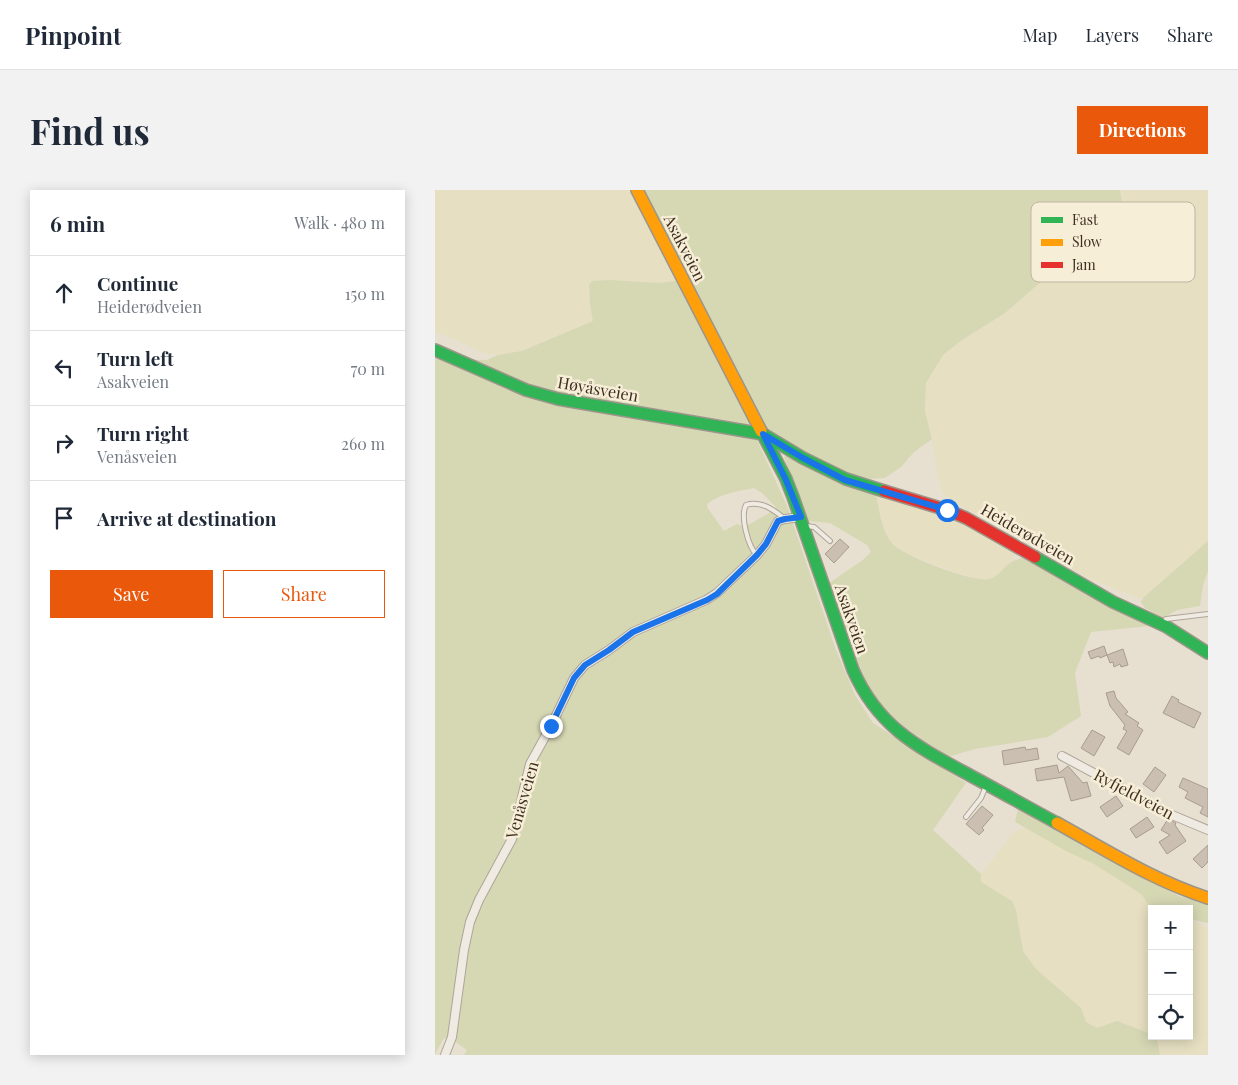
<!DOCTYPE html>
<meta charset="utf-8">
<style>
:root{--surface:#fff;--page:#f2f2f3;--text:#1f2937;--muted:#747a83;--line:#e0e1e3;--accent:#ea580c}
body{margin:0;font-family:"Playfair Display",serif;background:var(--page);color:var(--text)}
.controls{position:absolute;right:15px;bottom:15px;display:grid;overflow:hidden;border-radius:0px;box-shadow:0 2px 12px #0003}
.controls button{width:45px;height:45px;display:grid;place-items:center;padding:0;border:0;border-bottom:1px solid var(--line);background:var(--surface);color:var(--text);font:25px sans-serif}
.stop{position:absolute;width:15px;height:15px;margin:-11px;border:4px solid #1a73e8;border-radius:50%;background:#fff}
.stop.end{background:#1a73e8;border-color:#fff;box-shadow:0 1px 5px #0008}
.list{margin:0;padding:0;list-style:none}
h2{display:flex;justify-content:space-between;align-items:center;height:65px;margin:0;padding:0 20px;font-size:21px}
h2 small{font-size:16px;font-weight:400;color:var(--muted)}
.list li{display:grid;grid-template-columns:32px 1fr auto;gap:15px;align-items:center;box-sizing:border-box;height:75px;padding:0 20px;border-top:1px solid var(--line)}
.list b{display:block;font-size:19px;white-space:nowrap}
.list p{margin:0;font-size:16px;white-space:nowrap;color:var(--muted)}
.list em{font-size:16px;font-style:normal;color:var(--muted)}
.actions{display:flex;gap:10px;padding:15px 20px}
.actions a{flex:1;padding:11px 0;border:1px solid var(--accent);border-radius:0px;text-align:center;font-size:18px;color:var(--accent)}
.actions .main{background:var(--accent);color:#fff}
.icon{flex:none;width:28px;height:28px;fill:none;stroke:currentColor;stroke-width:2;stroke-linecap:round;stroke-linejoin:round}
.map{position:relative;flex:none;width:773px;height:865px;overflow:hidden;border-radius:0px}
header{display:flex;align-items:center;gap:30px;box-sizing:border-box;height:70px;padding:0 25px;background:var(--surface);border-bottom:1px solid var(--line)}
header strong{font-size:24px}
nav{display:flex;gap:28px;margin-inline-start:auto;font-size:18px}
.intro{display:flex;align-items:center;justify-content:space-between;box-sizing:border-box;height:120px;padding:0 30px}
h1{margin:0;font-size:35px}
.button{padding:12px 22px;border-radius:0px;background:var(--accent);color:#fff;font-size:18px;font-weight:700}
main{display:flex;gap:30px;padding:0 30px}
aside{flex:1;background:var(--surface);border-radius:0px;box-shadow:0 2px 12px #0003}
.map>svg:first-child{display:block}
</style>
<header>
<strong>Pinpoint</strong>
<nav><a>Map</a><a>Layers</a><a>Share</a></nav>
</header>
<div class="intro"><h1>Find us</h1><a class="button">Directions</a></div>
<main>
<aside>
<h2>6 min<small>Walk · 480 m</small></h2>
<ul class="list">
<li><svg class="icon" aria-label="ahead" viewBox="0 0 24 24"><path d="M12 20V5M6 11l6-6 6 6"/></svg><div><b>Continue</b><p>Heiderødveien</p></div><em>150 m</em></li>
<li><svg class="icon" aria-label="left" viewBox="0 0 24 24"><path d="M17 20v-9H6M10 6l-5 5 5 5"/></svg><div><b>Turn left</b><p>Asakveien</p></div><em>70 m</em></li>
<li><svg class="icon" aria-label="right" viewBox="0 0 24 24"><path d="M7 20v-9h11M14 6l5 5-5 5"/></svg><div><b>Turn right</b><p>Venåsveien</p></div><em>260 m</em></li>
<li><svg class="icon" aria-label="arrive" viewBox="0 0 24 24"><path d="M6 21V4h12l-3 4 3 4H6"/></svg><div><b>Arrive at destination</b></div></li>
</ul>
<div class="actions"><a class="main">Save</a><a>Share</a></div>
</aside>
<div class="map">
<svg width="773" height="865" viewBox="0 0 773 865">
<rect width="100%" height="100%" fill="#e7e0d1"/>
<g fill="#e6dfc2">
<polygon points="0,0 195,0 241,91 224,93 175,90 157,91 154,95 153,101 159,131 87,161 63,165 48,163 21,150 0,142"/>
<polygon points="685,0 773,0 773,351 708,408 703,408 650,387 620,367 520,313 508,303 503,288 497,249 490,222 491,193 508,165 527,150 570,123 609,89 642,69 665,61 687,5"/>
<polygon points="443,303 504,321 561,351 579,362 579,366 577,371 563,385 557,388 546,390 519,382 470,363 456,353 446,331 441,304"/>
<polygon points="590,637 631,661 659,674 694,696 707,705 714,716 722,719 717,719 717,846 711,842 662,838 651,832 646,818 601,779 588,761 581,720 577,711 546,692 546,684 579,642"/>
<polygon points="754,729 773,738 773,865 725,865 722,850 717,846 754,846"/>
</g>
<g fill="#d6d7b3" fill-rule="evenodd">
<polygon points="209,0 685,0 690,37 679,51 665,61 642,69 609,89 570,123 527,150 508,165 491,193 490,222 497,249 479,262 466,277 450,288 435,289 410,283 334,243"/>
<path d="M175,90l49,3 17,-2 72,139 39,86 49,144 19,45 18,28 93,60 -33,47 48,44v8l31,19 4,9 7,41 13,18 45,39 5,14 11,6 20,-7 29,11 11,8 3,15h-696l3,-5 -13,-9 -10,-3 -9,16v-695l52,1 11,-5 24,-4 71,-30 -3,-16 -1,-20 3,-4zM319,298l8,5 14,14 -2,3 -29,17 -8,-3 -13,7 -17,-24 1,-4c13,-9 30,-12 46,-15z"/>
<path d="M352,265l39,22 50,17c3,16 5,34 15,48 8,13 83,41 98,37 9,-2 14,-11 21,-16 4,-3 10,-4 14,-6l125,69 -58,6 -16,41 6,43 -33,21 -73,12 -27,8c-23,-16 -50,-32 -68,-54 -26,-34 -38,-79 -52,-119l36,-25 7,-7 -4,-7 -37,-22 -22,-2 -24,-64z"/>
<polygon points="773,351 773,381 768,395 765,416 742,420 728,428 710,418 706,412 708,408"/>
<polygon points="583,619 744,706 773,715 773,733 754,729 754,719 722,719 714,716 707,705 694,696 659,674 631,661 580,632"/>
</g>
<g fill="#cbbfb2" stroke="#a89c90">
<polygon points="405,349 414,357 399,373 390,364"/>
<polygon points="669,456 672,465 665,468 664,466 656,469 653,462"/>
<polygon points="688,459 693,475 686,477 685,474 679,477 678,472 675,473 672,465"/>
<polygon points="679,501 681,508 693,522 690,524 704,533 702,536 708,540 694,565 682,558 692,541 688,539 690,535 675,516 671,503"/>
<polygon points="737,506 744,510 743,512 766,523 759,538 728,523"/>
<polygon points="657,540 670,547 659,566 646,558"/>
<polygon points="590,557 591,560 602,558 604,569 569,575 567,561"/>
<polygon points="622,575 624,583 633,576 648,593 652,592 656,606 636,611 629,587 602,591 600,579"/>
<polygon points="720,577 731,585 719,602 708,594"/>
<polygon points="748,588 773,599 773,627 765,623 768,617 750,608 753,602 744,597"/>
<polygon points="681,606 688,616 672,627 665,617"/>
<polygon points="547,616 558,625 547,638 549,640 544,645 531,634"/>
<polygon points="712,627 719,637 701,648 695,639"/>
<polygon points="733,629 741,633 740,635 751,651 732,664 724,652 735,645 726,640"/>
<polygon points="773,655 773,672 767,678 758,669"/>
</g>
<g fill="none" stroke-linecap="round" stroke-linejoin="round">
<g stroke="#ada599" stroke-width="6">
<g id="lane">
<polyline points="371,336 379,337 395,351"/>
<path d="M322,365c-9,-8 -17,-39 -11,-50 15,-5 28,5 39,14"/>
<polyline points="729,433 731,429 773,424"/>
<polyline points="531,627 546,608 551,596"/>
</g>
</g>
<g stroke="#ada599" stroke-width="10">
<g id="street">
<polyline points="627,566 737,625 773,640"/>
<polyline points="10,865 17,847 29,760 35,732 44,710 77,649 95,574 116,536 139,488 150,475 174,460 198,442 271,410 282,403 322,365 331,354 343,331 350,329 366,327"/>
</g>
</g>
<g stroke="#9c958a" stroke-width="14">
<g id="fast">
<polyline points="0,160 91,200 123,209 328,244 368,268 411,289 449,301"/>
<path d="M326,241l25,48 7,18 60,173c26,59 67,78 120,107 28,15 56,31 84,46"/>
<polyline points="600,367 678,412 732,437 773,463"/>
</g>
</g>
<g stroke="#9c958a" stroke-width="14">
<g id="slow">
<polyline points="202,0 326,241"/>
<path d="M622,633c49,27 97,58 151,75"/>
</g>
</g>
<g stroke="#9c958a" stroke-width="14">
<polyline id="jam" points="449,301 512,320 531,328 600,367"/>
</g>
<use href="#lane" stroke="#efebe3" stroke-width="4"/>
<use href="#street" stroke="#efebe3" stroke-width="8"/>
<use href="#fast" stroke="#30b455" stroke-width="11"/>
<use href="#slow" stroke="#ff9f0a" stroke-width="11"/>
<use href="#jam" stroke="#e5322d" stroke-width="11"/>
</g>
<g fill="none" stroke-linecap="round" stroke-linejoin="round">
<polyline stroke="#1a73e8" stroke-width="6" points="116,536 139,488 150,475 174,460 198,442 272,410 282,404 322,365 331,354 343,331 350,329 366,327 351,290 328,244 368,268 410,290 512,320"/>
</g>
<g text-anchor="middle" stroke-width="5" stroke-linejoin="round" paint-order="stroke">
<g font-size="16" fill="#3d2e20" stroke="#f7eed8">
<text transform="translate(250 58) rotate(63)" y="6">Asakveien</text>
<text transform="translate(163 199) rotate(10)" y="6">Høyåsveien</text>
<text transform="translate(593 344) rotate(30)" y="6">Heiderødveien</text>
<text transform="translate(417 429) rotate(71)" y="6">Asakveien</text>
<text transform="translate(699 604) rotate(28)" y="6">Ryfjeldveien</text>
<text transform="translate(87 610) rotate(-74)" y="6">Venåsveien</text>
</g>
</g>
<rect x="596" y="12" width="164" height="80" rx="8" fill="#f7eed8" stroke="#bfb4a1" stroke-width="1"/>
<rect x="606" y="27" width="22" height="6" fill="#30b455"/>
<rect x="606" y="49" width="22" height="7" fill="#ff9f0a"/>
<rect x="606" y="72" width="22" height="6" fill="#e5322d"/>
<g font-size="14" fill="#3d2e20">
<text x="637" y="35">Fast</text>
<text x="637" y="57">Slow</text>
<text x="637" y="80">Jam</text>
</g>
</svg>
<div class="controls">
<button>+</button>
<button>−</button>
<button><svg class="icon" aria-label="locate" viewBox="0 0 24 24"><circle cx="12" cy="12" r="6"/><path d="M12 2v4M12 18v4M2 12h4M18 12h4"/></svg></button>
</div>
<div class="stop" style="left:512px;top:320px"></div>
<div class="stop end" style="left:116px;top:536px"></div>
</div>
</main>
